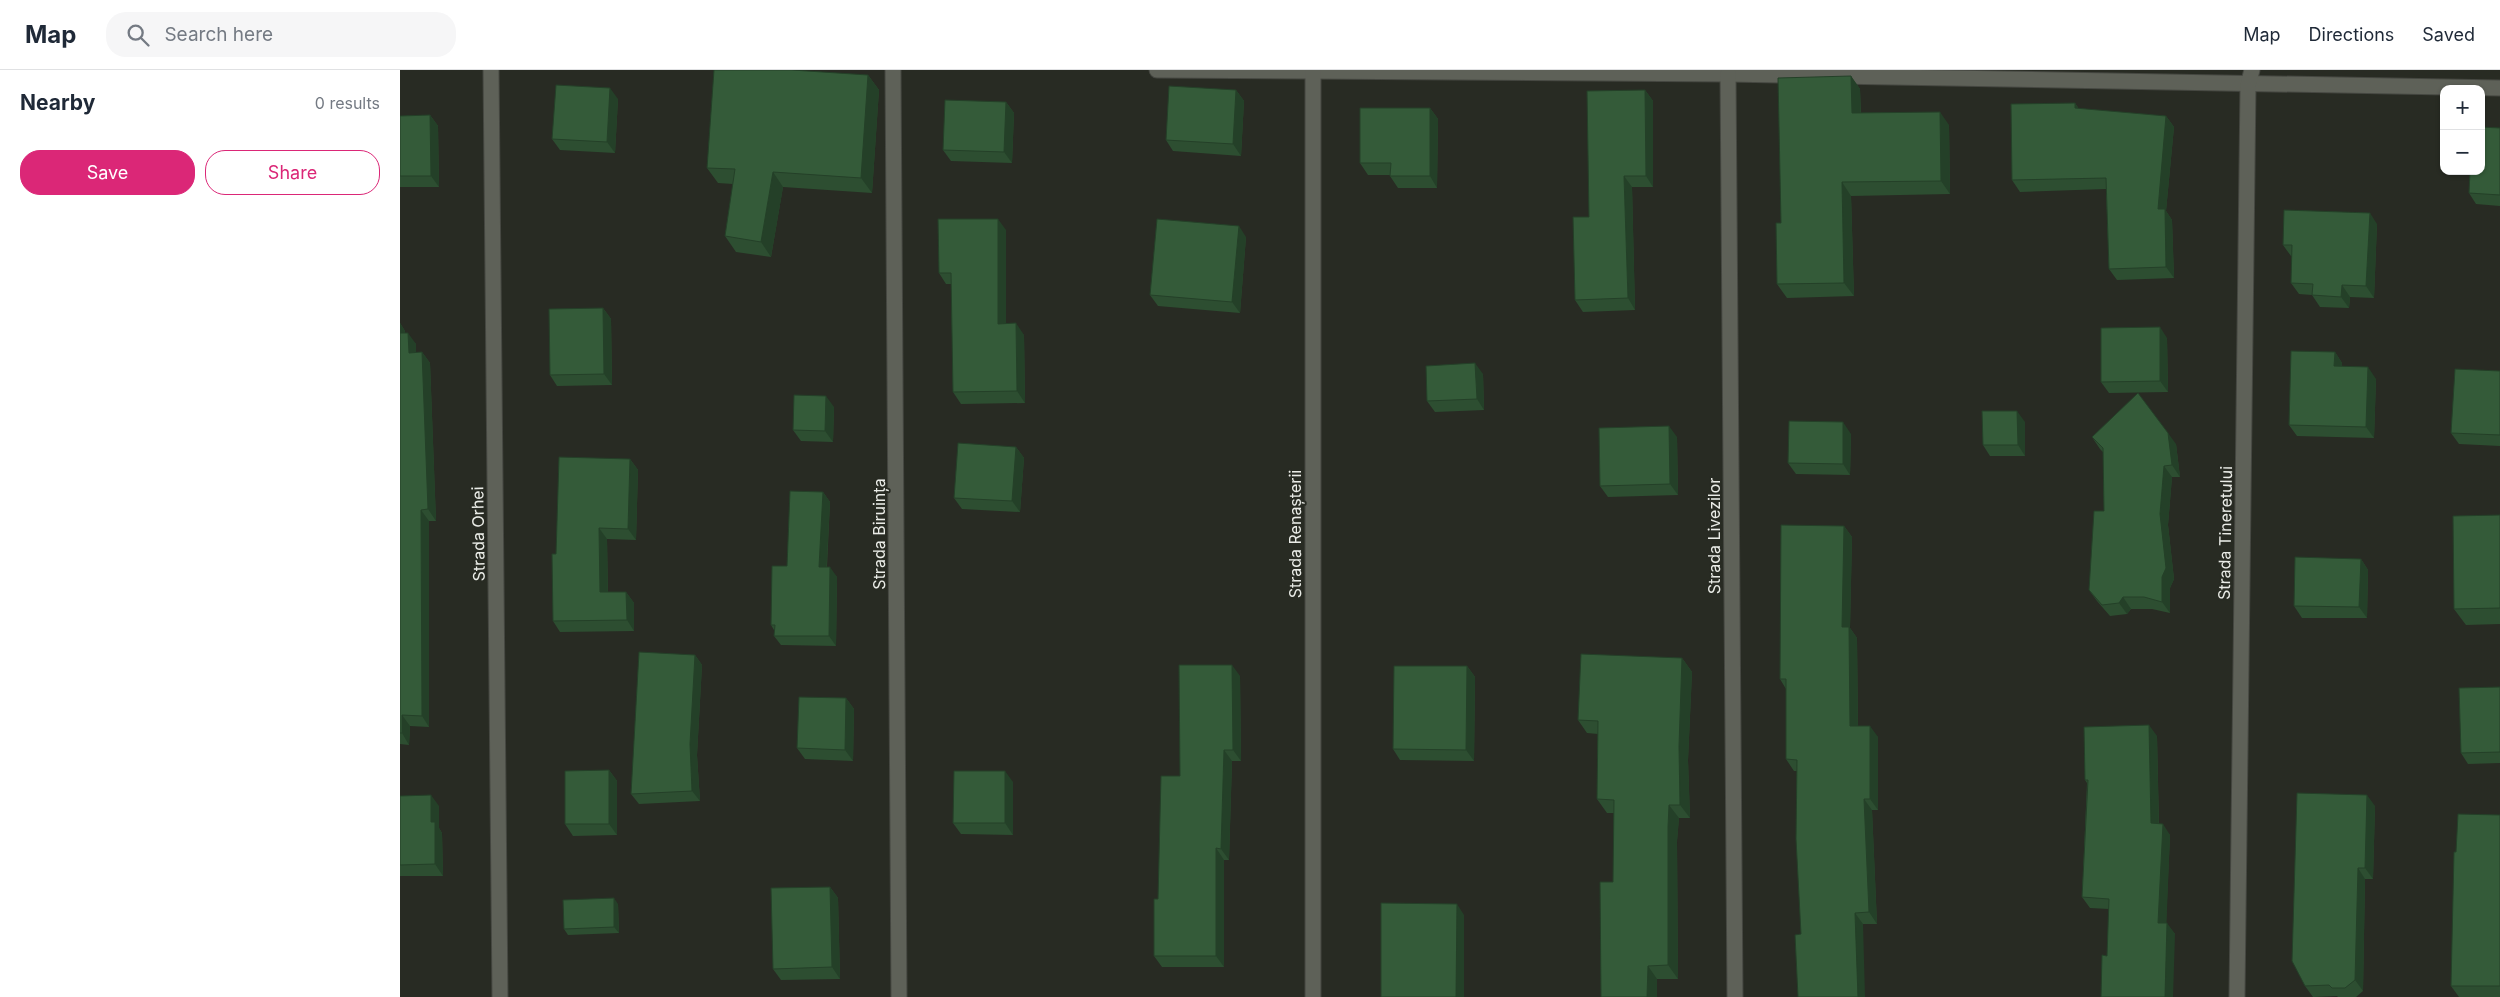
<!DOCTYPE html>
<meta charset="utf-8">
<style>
:root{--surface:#fff;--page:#f6f6f7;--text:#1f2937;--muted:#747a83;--line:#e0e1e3;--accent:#db2777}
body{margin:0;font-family:Inter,sans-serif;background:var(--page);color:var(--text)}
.controls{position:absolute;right:15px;top:15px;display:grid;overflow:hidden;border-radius:10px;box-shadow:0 1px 4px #0004}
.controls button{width:45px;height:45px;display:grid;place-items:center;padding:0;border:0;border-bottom:1px solid var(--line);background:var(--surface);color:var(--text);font:25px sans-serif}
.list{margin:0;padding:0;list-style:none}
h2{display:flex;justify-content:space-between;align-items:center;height:65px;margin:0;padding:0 20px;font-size:21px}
h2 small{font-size:16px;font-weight:400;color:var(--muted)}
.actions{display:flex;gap:10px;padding:15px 20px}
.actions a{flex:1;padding:11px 0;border:1px solid var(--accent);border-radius:20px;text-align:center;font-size:18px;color:var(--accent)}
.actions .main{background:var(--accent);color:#fff}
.icon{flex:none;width:28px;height:28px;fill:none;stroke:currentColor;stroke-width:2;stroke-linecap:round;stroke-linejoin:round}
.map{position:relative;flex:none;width:2100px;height:927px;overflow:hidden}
header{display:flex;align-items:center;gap:30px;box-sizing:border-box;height:70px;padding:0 25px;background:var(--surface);border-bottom:1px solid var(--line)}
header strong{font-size:24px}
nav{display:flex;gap:28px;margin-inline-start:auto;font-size:18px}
.search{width:350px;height:45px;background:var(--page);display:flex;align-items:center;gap:12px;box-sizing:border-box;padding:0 18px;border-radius:20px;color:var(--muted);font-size:19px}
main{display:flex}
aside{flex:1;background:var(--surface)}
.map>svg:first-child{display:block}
</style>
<header>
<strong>Map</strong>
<div class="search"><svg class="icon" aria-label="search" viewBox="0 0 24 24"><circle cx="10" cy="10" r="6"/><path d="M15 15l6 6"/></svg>Search here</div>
<nav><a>Map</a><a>Directions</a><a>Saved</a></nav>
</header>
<main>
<aside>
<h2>Nearby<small>0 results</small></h2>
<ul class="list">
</ul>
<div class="actions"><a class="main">Save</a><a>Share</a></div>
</aside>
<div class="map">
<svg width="2100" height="927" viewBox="0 0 2100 927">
<rect width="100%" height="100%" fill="#282b23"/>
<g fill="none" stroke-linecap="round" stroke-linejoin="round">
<g stroke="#454741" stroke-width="17">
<g id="street">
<polyline points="91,0 100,927"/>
<polyline points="493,0 499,927"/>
<polyline points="757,0 1328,4 2100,18"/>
<polyline points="913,0 913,927"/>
<polyline points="1328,4 1335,927"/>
<polyline points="1837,927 1848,15 1852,0"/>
</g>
</g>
<use href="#street" stroke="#5e6158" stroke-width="15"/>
</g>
<g fill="#2d4e31">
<polygon points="468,5 479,20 472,123 383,117 371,187 336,182 325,166 333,114 318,113 307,98"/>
<polygon points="1451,6 1460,19 1461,43 1549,55 1550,124 1451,126 1454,226 1387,228 1377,214 1381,153"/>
<polygon points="836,20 844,31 841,86 773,81 766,70"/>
<polygon points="1245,20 1253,31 1253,117 1232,117 1235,240 1183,242 1175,230 1189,147"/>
<polygon points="218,29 215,83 160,80 152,69"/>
<polygon points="606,32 614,43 612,93 551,91 543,80"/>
<polygon points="1675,33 1679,39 1766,46 1774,57 1766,141 1772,150 1774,208 1717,210 1709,199 1706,119 1620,122 1612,110"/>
<polygon points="1030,38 1038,49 1037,118 998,118 990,106 990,105 968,105 960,93"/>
<polygon points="30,45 38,56 39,117 0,117 0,46"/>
<polygon points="2100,58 2100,136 2076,134 2069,123"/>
<polygon points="1977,154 1974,228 1950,227 1949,238 1920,237 1912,225 1899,224 1891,213 1892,186 1891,186 1883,175"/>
<polygon points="606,160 606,254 624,265 625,333 561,334 553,322 551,214 546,214 539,203"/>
<polygon points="846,167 840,243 758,236 750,225"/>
<polygon points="203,238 211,249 212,315 157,316 150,305"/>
<polygon points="0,253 5,261 5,263 16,274 16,282 22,282 30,293 36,451 29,451 29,657 10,656 9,675 0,674"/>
<polygon points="1767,268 1768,322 1709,323 1701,312"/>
<polygon points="1935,282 1942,293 1942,296 1976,309 1974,368 1897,366 1889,355"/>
<polygon points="2100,301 2100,376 2059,374 2051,363"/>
<polygon points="1083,304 1084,340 1035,342 1027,331"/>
<polygon points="434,337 433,372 401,371 393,360"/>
<polygon points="1625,352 1625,386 1590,386 1583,375"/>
<polygon points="1451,364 1450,405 1396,404 1388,393"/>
<polygon points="1277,367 1278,425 1208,427 1200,416"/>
<polygon points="1692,367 1776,374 1780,407 1772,407 1768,455 1774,509 1770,518 1770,543 1752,539 1731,539 1727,544 1710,546 1697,531 1689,520 1704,441 1703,382 1700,379"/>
<polygon points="616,377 624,388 620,442 562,439 554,428"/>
<polygon points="230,389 238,400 236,470 207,469 208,522 226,522 234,533 234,561 160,562 153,551 156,484"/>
<polygon points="423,422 430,432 427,497 437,507 436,576 381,575 374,566 374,560 371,555 387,496"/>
<polygon points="2100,445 2100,554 2066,555 2054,539"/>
<polygon points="1444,456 1452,467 1450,558 1457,568 1458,656 1478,667 1478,740 1472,740 1477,854 1463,854 1401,864 1397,701 1394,701 1386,689 1386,619 1380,609"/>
<polygon points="1961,489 1968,500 1967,548 1902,548 1894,536"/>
<polygon points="295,585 302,595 297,685 300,731 239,734 231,724"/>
<polygon points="1282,588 1292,602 1288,690 1290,748 1279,748 1277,771 1278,909 1257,909 1257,927 1201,927 1213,812 1214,743 1207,743 1197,729 1198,664 1187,663 1178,650"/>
<polygon points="1067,596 1075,607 1074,691 1000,690 993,679"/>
<polygon points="840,606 841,691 832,691 829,790 824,790 824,897 762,897 754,886 780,706"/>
<polygon points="2100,617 2100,693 2068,694 2061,683"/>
<polygon points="446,628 454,639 453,691 405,689 397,678"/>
<polygon points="1757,666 1759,754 1770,765 1766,853 1775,864 1707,886 1709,839 1690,838 1682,827 1687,713 1685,710"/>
<polygon points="209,700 217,711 217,765 173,766 165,754"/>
<polygon points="613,712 613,765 561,764 553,753"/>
<polygon points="0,726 39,736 39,758 42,763 43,806 0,806"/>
<polygon points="1975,736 1973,809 1965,809 1963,921 1956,927 1938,927 1937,926 1913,927 1905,916"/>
<polygon points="2100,745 2100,927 2059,927 2051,916 2056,782"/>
<polygon points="430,817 438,828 440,909 381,910 373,899"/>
<polygon points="218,834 219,863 168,865 164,859"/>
</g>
<g fill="#244028">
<polygon points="468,5 479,20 472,123 461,108"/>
<polygon points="1451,6 1460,19 1461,56 1452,43"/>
<polygon points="210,18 218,29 215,83 207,72"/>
<polygon points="836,20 844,31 841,86 833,74"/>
<polygon points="1245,20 1253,31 1253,117 1246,106"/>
<polygon points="606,32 614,43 612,93 604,82"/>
<polygon points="1675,33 1682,44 1675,38"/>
<polygon points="1030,38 1038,49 1037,118 1030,106"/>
<polygon points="1540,42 1549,55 1550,124 1541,111"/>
<polygon points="30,45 38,56 39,117 31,106"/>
<polygon points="1766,46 1774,57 1766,141 1772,150 1774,208 1766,197 1758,139"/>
<polygon points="373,102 383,117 371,187 361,172"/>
<polygon points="1224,106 1232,117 1235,240 1228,228"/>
<polygon points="1442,112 1451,126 1454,226 1444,213"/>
<polygon points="1970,143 1977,154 1974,228 1966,216"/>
<polygon points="598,149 606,160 606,265 598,254"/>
<polygon points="839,156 846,167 840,243 832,232"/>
<polygon points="1942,215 1950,227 1949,238 1941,227"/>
<polygon points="203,238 211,249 212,315 204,304"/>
<polygon points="0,253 5,261 6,274 0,266"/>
<polygon points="616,253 624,265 625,333 617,321"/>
<polygon points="1760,257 1767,268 1768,322 1760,311"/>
<polygon points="8,263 16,274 16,294 9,283"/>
<polygon points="22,282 30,293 36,451 28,439"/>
<polygon points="1935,282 1942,293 1942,307 1934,296"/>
<polygon points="1075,293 1083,304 1084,340 1077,329"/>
<polygon points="1968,297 1976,309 1974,368 1966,357"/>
<polygon points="426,326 434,337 433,372 425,361"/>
<polygon points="1617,341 1625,352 1625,386 1618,375"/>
<polygon points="1443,352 1451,364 1450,405 1443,394"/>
<polygon points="1269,356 1277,367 1278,425 1270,414"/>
<polygon points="1768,363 1776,374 1780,407 1772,395"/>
<polygon points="616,377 624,388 620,442 612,431"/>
<polygon points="230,389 238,400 236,470 228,459"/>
<polygon points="1764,396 1772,407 1768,455 1774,509 1770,518 1770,543 1762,532 1760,444"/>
<polygon points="423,422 430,432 426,507 419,497"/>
<polygon points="21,440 29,451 29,657 22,646"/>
<polygon points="1444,456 1452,467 1450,558 1457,568 1458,667 1450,656 1442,557"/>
<polygon points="199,458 207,469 208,533 200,522"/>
<polygon points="1961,489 1968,500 1967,548 1959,537"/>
<polygon points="430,497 437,507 436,576 429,566"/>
<polygon points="226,522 234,533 234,561 227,550"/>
<polygon points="1723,527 1731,539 1727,544 1719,533"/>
<polygon points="295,585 302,595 297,685 300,731 292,721 290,674"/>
<polygon points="1282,588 1292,602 1288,690 1290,748 1280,735 1279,676"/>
<polygon points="832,595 840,606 841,691 833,680"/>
<polygon points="1067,596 1075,607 1074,691 1066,680"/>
<polygon points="446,628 454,639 453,691 445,680"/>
<polygon points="2,645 10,656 9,675 2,663"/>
<polygon points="1749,655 1757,666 1759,764 1751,753"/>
<polygon points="1470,656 1478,667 1478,740 1470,729"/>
<polygon points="824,680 832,691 829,790 821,779"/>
<polygon points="209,700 217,711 217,765 209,754"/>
<polygon points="605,701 613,712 613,765 605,753"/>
<polygon points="31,725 39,736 39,758 42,763 43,806 35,794 31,752"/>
<polygon points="1967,725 1975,736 1973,809 1965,798"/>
<polygon points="1464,729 1472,740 1477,854 1469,842"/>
<polygon points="1269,735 1279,748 1277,771 1278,909 1268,895 1268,757"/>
<polygon points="1763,754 1770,765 1766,864 1758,853"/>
<polygon points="816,778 824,790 824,897 816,886"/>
<polygon points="1958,798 1965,809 1963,921 1955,910"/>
<polygon points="430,817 438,828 440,909 432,897"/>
<polygon points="214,828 218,834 219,863 214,857"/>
<polygon points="1057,834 1064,845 1064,927 1056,927"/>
<polygon points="1455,843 1463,854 1465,927 1458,927"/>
<polygon points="1767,853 1775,864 1773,927 1765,927"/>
<polygon points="1248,896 1257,909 1257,927 1247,927"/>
</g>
<g fill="#345b39" stroke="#244028">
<polygon points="314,0 392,0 468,5 461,108 373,102 361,172 325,166 335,99 307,98"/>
<polygon points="1451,6 1452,43 1540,42 1541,111 1442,112 1444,213 1377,214 1376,153 1381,153 1378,8"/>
<polygon points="156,15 210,18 207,72 152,69"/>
<polygon points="769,16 836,20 833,74 766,70"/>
<polygon points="1245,20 1246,106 1224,106 1228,228 1175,230 1173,147 1189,147 1187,21"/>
<polygon points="545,30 606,32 604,82 543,80"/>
<polygon points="1675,33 1675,38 1766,46 1758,139 1765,139 1766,197 1709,199 1706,108 1612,110 1611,34"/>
<polygon points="960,38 1030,38 1030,106 990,106 991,93 960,93"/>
<polygon points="30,45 31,106 0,106 0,46"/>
<polygon points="2081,57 2100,58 2100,125 2069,123 2070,101 2081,101"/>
<polygon points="1884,140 1970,143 1966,216 1942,215 1941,227 1912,225 1913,214 1891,213 1892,175 1883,175"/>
<polygon points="538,149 598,149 598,254 616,253 617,321 553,322 551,203 539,203"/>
<polygon points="757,149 839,156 832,232 750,225"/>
<polygon points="203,238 204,304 150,305 149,239"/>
<polygon points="1760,257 1760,311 1701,312 1701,258"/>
<polygon points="0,263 8,263 9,283 22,282 28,439 21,440 22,646 2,645 2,663 0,663"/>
<polygon points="1891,281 1935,282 1934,296 1968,297 1966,357 1889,355"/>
<polygon points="1075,293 1077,329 1027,331 1026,296"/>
<polygon points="2055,299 2100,301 2100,365 2051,363"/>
<polygon points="1738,323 1768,363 1772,395 1764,396 1760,444 1766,498 1762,507 1762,532 1744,527 1723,527 1719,533 1702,535 1689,520 1694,441 1704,441 1703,378 1692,367"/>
<polygon points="394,325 426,326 425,361 393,360"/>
<polygon points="1582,341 1617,341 1618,375 1583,375"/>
<polygon points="1389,351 1443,352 1443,394 1388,393"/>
<polygon points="1269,356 1270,414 1200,416 1199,358"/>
<polygon points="558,373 616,377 612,431 554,428"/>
<polygon points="159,387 230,389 228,459 199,458 200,522 226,522 227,550 153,551 152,484 156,484"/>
<polygon points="390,421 423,422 419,497 430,497 429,566 374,566 375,555 371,555 372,496 387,496"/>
<polygon points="2100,445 2100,538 2054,539 2053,446"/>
<polygon points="1381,455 1444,456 1442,557 1449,557 1450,656 1470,656 1470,729 1464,729 1469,842 1455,843 1458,927 1398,927 1395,865 1401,864 1396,769 1397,690 1386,689 1386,609 1380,609"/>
<polygon points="1895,487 1961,489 1959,537 1894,536"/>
<polygon points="239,582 295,585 290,674 292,721 231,724"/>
<polygon points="1181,584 1282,588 1279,676 1280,735 1269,735 1268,757 1268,895 1248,896 1247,927 1201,927 1200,812 1213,812 1214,730 1197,729 1198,651 1178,650"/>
<polygon points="779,595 832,595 833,680 824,680 821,779 816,778 816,886 754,886 754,829 758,829 761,706 780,706"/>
<polygon points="994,596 1067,596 1066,680 993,679"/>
<polygon points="2100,617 2100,682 2061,683 2059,618"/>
<polygon points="399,627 446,628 445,680 397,678"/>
<polygon points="1749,655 1751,753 1763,754 1758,853 1767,853 1765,927 1701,927 1702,885 1707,886 1709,829 1682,827 1688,710 1685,710 1684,657"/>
<polygon points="209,700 209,754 165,754 165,701"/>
<polygon points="554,701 605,701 605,753 553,753"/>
<polygon points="1897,723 1967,725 1965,798 1958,798 1955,910 1945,918 1932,918 1929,915 1905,916 1892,891"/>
<polygon points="31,725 31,752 35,752 35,794 0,795 0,726"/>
<polygon points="2058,744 2100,745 2100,916 2051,916 2054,782 2056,782"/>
<polygon points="430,817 432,897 373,899 371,818"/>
<polygon points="214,828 214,857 164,859 163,830"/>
<polygon points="981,833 1057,834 1056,927 981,927"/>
</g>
<g text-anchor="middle" stroke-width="4" stroke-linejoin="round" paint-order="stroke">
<g font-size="16" fill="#eaece7" stroke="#282b23">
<text transform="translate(1825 463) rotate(-89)" y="6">Strada Tineretului</text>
<text transform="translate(78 464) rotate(-91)" y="6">Strada Orhei</text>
<text transform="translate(479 464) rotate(-90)" y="6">Strada Biruința</text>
<text transform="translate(895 464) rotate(-90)" y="6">Strada Renașterii</text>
<text transform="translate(1314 466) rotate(-90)" y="6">Strada Livezilor</text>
</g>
</g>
</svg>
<div class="controls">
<button>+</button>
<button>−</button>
</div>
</div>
</main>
